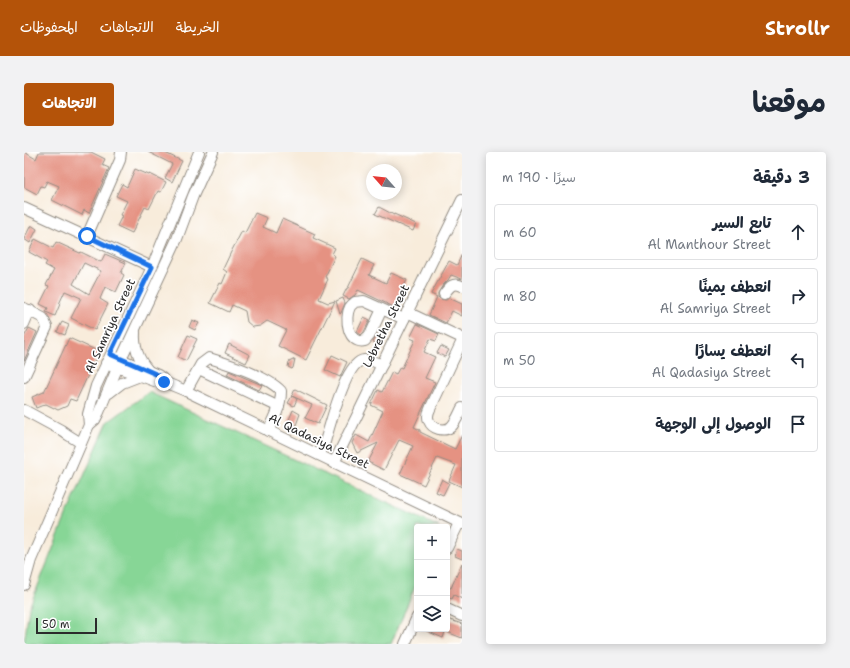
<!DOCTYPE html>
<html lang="ar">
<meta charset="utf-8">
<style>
:root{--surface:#fff;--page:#f2f2f3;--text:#1f2937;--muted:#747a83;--line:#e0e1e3;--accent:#b45309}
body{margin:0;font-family:"Shantell Sans","Playpen Sans Arabic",sans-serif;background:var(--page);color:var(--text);direction:rtl}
.controls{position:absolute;right:12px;bottom:12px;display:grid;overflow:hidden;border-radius:4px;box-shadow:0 2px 10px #0003}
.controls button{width:36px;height:36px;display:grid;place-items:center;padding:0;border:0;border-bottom:1px solid var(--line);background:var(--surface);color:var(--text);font:20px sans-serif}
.compass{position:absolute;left:342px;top:12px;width:36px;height:36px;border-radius:50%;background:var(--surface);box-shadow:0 2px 10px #0003;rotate:297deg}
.scale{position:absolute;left:12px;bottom:10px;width:61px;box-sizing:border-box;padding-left:4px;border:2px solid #2b2b2b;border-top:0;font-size:11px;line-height:14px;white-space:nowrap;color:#2b2b2b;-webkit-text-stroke:3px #fff;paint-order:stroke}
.stop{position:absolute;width:12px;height:12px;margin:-9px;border:3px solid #1a73e8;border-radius:50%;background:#fff}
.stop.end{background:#1a73e8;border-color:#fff;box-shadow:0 1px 4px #0008}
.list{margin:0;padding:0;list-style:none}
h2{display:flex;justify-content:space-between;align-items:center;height:52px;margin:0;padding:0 16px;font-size:17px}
h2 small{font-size:13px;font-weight:400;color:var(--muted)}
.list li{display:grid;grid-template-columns:26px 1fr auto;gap:12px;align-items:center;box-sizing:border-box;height:56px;margin:0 8px 8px;padding:0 8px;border:1px solid var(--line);border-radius:4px}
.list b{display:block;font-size:15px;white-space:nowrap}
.list p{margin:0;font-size:13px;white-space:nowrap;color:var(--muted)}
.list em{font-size:13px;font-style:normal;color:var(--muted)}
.icon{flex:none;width:22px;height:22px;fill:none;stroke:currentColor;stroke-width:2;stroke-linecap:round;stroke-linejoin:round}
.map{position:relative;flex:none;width:438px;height:492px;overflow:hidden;direction:ltr;border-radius:4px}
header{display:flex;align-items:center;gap:24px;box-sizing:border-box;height:56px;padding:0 20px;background:var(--accent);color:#fff}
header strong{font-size:19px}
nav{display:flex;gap:22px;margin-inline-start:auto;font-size:14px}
.intro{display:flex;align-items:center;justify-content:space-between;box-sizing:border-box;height:96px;padding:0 24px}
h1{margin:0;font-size:28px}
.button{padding:10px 18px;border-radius:4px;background:var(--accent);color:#fff;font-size:14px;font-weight:700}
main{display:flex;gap:24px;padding:0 24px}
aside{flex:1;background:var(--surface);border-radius:4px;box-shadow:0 2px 10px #0003}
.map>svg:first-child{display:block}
</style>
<header>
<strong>Strollr</strong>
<nav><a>الخريطة</a><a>الاتجاهات</a><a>المحفوظات</a></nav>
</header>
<div class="intro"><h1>موقعنا</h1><a class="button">الاتجاهات</a></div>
<main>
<aside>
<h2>3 دقيقة<small>سيرًا · 190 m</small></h2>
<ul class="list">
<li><svg class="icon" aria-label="ahead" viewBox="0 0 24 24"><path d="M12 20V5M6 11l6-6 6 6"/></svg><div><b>تابع السير</b><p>Al Manthour Street</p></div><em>60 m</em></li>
<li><svg class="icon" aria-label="right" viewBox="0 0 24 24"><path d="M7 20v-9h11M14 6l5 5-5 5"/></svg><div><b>انعطف يمينًا</b><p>Al Samriya Street</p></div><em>80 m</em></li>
<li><svg class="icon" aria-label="left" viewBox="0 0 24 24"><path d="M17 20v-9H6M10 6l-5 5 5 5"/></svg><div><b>انعطف يسارًا</b><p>Al Qadasiya Street</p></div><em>50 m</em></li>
<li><svg class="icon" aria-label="arrive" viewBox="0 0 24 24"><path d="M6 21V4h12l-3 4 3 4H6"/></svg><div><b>الوصول إلى الوجهة</b></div></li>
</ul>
</aside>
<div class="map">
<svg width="438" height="492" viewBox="0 0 438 492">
<rect width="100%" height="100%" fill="#fff"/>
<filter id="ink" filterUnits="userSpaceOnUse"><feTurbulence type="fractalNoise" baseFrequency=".025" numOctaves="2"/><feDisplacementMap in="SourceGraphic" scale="8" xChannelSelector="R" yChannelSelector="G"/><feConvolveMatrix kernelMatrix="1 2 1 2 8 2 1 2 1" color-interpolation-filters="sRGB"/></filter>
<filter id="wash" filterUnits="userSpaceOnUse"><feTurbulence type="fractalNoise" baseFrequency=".012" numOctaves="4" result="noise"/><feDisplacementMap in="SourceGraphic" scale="16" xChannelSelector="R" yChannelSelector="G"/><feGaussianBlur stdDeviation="0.9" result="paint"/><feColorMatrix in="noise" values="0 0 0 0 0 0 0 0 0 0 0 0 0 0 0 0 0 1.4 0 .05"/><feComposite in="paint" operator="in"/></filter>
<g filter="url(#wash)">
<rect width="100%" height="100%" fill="#f8ecdb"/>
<polygon fill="#87d696" stroke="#598060" points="125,240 415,375 393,375 393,430 367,492 0,492 5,456 42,364 84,270"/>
<g id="blocks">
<g fill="#e59282" fill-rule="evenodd">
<polygon points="0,0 12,7 15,0 67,0 81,7 78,13 85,16 65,61 60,58 58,63 28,48 35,34 23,29 20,35 17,34 13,42 0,35"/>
<polygon points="124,0 139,0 158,9 148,30 141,26 148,12"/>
<polygon points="111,17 125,23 126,22 142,30 137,40 134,39 125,57 121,55 108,81 93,74 98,64 96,63 103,49 92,44 98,32 103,35"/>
<polygon points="355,55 370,63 370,62 392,72 389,79 351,62"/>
<polygon points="231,61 243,66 239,75 252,81 258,67 291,82 289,86 311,96 308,102 311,104 301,125 304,127 295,147 304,151 311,149 282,208 254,194 262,178 243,169 236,174 229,175 223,170 221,159 208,153 205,160 186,151 196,131 198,132 203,120 199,117 207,100 218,79 221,81"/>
<polygon points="7,73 13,77 6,91 0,87"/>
<path d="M11,87l18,9 3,-6 24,11 1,-1 20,10 4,-8 21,9 -5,10 3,2 -8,17 -11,-5 -5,12 8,5 -13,26 -24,-12 10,-20 -16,-7 -6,13h1l-5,12 -9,-4 2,-4 -8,-4 9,-18 -3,-1 8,-15 -9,-5 2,-3 -18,-10zM60,111l17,8 -12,23 -16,-10z"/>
<polygon points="438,102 438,127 427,123 424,128 419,133 414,141 414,145 416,147 422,148 425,146 438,152 438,164 428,159 422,171 405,163 413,145 407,142 425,109 433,113"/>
<polygon points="338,107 350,113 345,123 362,131 367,121 383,128 370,155 334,138 331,143 325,147 319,144 323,136 324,136"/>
<polygon points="319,146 321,151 317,161 316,162 312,149"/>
<polygon points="340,165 346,168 340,180 337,183 333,180"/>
<polygon points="168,168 175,171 171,178 165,175"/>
<polygon points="38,170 45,173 41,183 33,180"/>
<polygon points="393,172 415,182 412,189 406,187 400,200 411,205 401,226 411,230 390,275 396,278 396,280 431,297 438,283 438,335 425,329 432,313 413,306 400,333 376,322 389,294 375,288 360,318 344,310 354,291 333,301 328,291 332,283 345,290 359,259 347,253 354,238 358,240 368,220 372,222 376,215 378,216 391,188 386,186"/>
<polygon points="5,176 13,180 0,209 0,185"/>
<polygon points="354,182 357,184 353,192 349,190"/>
<polygon points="164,183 173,187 162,209 154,205"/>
<polygon points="45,186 76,200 72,208 71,208 52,249 46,247 43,254 34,258 22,252 12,256 8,245 20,240"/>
<polygon points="205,192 226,203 222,211 201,201"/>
<polygon points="417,194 425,198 421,205 413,201"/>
<polygon points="308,203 323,210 316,225 301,218"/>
<polygon points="271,207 269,216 268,217 264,215 265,210"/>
<polygon points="205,219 238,233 235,238 203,223"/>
<polygon points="271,237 303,253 294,272 281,266 288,253 268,244"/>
<polygon points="268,244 273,247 270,254 264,251"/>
<polygon points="269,258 276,262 272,273 264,270"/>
<polygon points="418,327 425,331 419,343 412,340"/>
<polygon points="433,397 438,399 438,407 431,404"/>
<polygon points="438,411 438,447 430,443 428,447 423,445 423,435 427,436"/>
<polygon points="423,467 438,472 438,486 423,480"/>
<polygon points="398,477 422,477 419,486"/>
</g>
</g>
</g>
<g filter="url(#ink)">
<use href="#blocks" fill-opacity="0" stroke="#928c83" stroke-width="1"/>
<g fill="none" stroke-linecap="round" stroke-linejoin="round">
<g stroke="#928c83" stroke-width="12">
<g id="minor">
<polyline points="0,56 128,115"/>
<polyline points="63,84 96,8 97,0"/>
<path d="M420,142c6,-8 9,-12 18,-8"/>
<polyline points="0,156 19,166 23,175 0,225"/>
<path d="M358,157l-12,26 -5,6c-17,4 -21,-23 -15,-34 1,-2 3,-3 5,-5l9,-1 40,18"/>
<polyline points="383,160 438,186"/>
<polyline points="0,172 6,158"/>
<path d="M111,180c-1,14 3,27 13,38"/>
<path d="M438,189l-32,68c-2,4 -3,8 -1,12 3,8 15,11 22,6 5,-5 8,-13 11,-19"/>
<polyline points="92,205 134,223 138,226 140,230"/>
<polyline points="82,211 133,230 140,230 162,239 438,372"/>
<polyline points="175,217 255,255"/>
<path d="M162,239l15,-27 8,-6c20,6 58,18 72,33 0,15 -6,27 -13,40"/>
<polyline points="85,241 98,231 116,224"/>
<polyline points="0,258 37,278 44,283 57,291"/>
<polyline points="65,273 64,262 72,234 128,115 175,0"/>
<path d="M295,303c2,-5 6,-11 7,-17 5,-15 20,-77 38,-78 6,-1 13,3 18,5"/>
<polyline points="310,311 438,48"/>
<polyline points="423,396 435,371"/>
<polyline points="0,433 7,408 65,273 71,268 75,260 97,207 153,87 169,44 189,0"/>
<polyline points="423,457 438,464"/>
<polyline points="381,492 393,465"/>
</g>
</g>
<use href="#minor" stroke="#fff" stroke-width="10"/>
</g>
</g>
<g fill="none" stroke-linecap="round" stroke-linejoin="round" filter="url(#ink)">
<polyline stroke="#1a73e8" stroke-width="5" points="63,84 128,115 86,202 134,223 138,226 140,230"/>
</g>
<g text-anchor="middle" stroke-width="3.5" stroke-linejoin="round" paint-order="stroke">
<g font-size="12" fill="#2b2b2b" stroke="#fff">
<text transform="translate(86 174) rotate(-65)" y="4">Al Samriya Street</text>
<text transform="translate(362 174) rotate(-64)" y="4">Lebretha Street</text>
<text transform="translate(295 289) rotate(26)" y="4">Al Qadasiya Street</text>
</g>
</g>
</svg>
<div class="controls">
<button>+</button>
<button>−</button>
<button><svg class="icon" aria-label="layers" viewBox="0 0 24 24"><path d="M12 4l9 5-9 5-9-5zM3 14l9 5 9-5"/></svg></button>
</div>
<svg class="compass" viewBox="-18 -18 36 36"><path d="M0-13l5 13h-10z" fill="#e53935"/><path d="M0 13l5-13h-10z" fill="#747a83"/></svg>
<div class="scale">50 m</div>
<div class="stop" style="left:63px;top:84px"></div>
<div class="stop end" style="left:140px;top:230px"></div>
</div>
</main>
